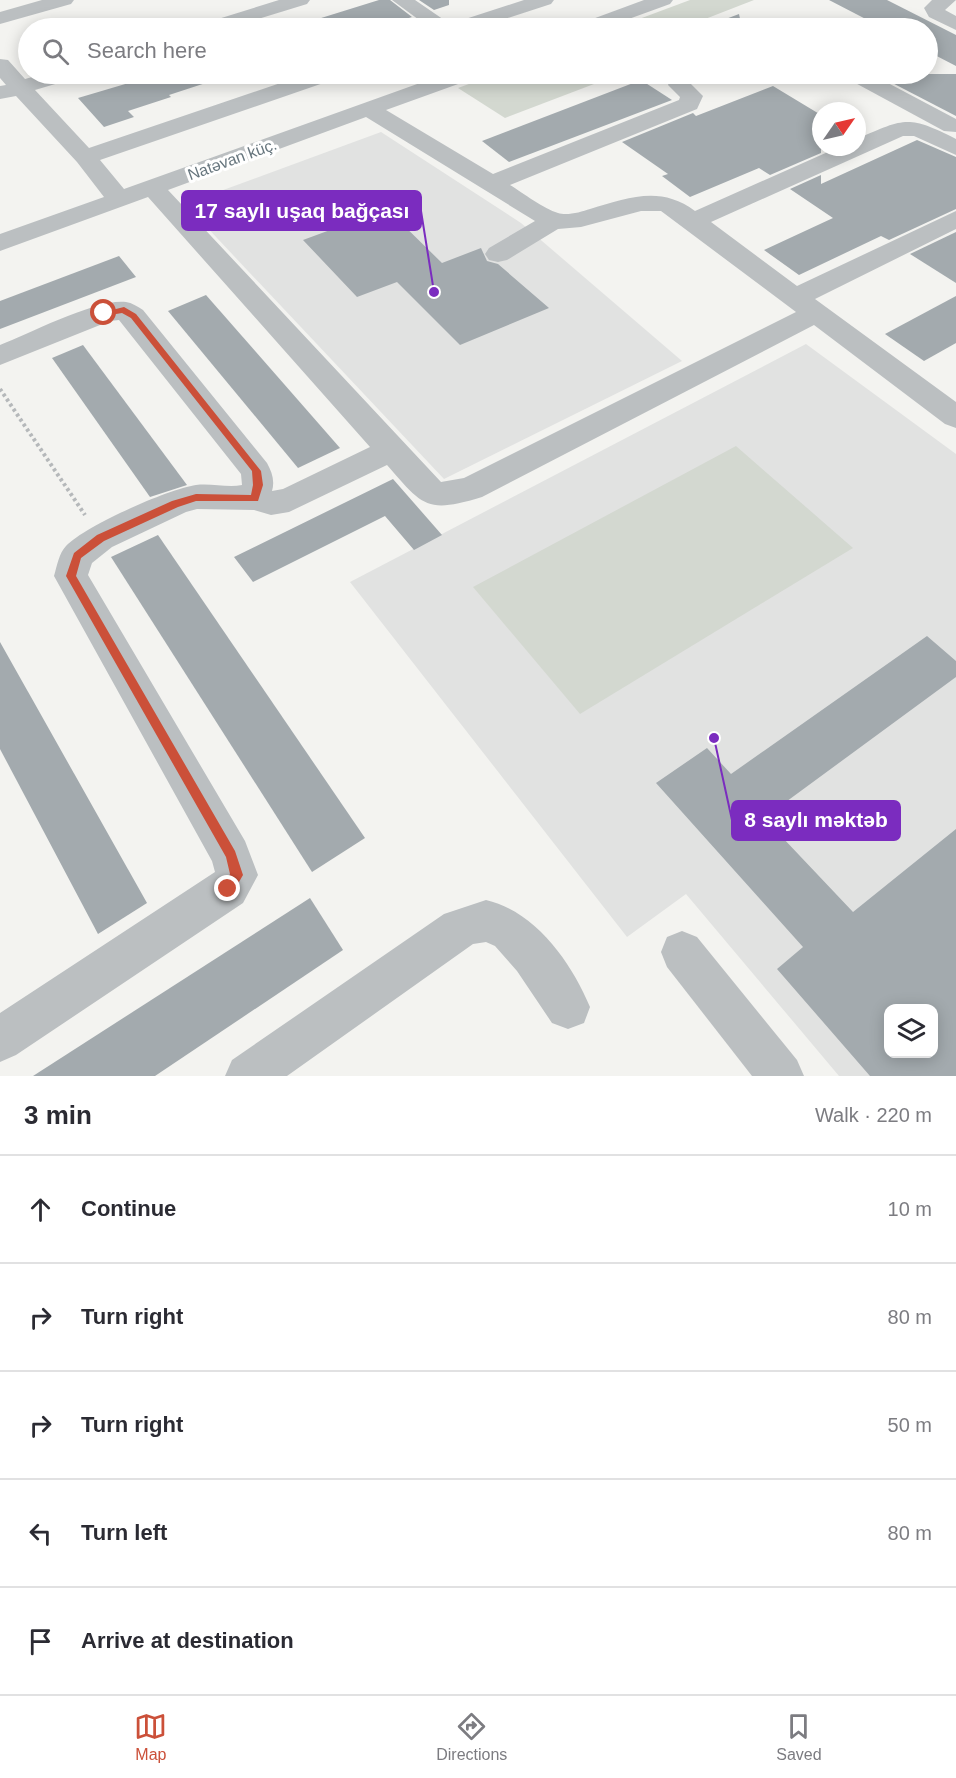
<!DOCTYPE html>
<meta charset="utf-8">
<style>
:root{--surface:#fff;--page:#f7f7f7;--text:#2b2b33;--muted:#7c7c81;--line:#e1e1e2;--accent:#cb5039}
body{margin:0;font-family:Arial,sans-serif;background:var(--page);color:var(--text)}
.controls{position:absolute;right:18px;bottom:18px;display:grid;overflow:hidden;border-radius:12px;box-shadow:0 3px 15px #0003}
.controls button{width:54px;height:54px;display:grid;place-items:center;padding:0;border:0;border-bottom:2px solid var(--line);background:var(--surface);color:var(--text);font:30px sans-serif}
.compass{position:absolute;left:812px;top:102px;width:54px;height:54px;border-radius:50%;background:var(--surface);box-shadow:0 3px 15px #0003;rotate:56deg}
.stop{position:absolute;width:18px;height:18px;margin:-14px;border:4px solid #cb5039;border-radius:50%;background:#fff}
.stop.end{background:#cb5039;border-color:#fff;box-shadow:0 2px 6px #0008}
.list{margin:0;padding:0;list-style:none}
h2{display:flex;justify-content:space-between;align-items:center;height:78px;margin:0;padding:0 24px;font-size:26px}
h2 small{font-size:20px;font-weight:400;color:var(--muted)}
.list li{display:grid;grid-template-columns:39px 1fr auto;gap:18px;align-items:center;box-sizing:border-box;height:108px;padding:0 24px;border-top:2px solid var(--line)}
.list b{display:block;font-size:22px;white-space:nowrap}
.list em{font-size:20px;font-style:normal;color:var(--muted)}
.icon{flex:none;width:33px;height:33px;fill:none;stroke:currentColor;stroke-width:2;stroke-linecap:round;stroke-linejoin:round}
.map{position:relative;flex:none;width:956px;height:1076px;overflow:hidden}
.search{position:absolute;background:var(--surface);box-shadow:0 3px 15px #0003;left:18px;right:18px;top:18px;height:66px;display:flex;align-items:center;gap:15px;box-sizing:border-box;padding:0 21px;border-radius:33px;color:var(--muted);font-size:22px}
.sheet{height:618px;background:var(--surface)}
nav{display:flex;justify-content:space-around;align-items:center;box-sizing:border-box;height:84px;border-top:2px solid var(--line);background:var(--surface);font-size:16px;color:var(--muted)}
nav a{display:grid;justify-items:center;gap:3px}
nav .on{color:var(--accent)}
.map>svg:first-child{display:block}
</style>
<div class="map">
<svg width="956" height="1076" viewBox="0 0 956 1076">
<rect width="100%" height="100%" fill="#f3f3f0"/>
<g fill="#e1e2e1" fill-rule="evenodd">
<polygon points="381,132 521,223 682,361 444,479 185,204"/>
<path d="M806,344l150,110v622h-117l-153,-182 -59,43 -277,-355zM888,1008h46v46h-46z"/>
</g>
<g fill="#d3d8d0">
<polygon points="690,0 754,0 682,28 615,28"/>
<polygon points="496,74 611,74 615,76 505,118 458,88"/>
<polygon points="736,446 853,548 580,714 473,587"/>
</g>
<g fill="#a3aaae" fill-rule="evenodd">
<polygon points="379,0 390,0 412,17 403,20 414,28 289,28"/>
<polygon points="419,0 449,0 449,5 434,10"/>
<polygon points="829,0 887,0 956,35 956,66 927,51 927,28 883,28"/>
<polygon points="739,14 742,28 702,28"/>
<polygon points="159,74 256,74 229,82 224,77 169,95 171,97 128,111 134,117 104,127 78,98"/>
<polygon points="875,74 956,74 956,116"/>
<polygon points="641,80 672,100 509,162 482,141"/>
<polygon points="773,86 821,115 821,153 770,175 759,168 690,197 662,176 668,174 622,142 693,113 696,116"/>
<polygon points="917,140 956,157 956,209 889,240 881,236 799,275 764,250 833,218 790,189 821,175 821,184"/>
<polygon points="387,209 442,263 481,248 487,261 498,264 549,308 460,345 397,282 357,297 303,240"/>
<polygon points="956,232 956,283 910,254"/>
<polygon points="119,256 136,277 0,329 0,301"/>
<polygon points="206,295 340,448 298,468 168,311"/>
<polygon points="956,296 956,343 924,361 885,334"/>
<polygon points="83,345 187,485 150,497 52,358"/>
<polygon points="393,479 442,535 414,550 385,516 253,582 234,557"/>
<polygon points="158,535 365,838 312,872 111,557"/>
<path d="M927,636l29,25v16l-192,141 89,94 103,-83v247h-86l-93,-107 26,-22 -147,-164 51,-35 24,26zM888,1008h45v45h-45z"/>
<polygon points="0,642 147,903 98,934 0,749"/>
<polygon points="310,898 343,950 155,1076 33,1076"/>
</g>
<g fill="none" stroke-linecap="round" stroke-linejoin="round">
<polyline stroke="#b5b8ba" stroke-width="4" stroke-dasharray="3 3" stroke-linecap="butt" points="0,389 85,515"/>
<g fill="#bbbfc1" fill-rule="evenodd">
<polygon points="42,0 74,0 71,4 0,24 0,12"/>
<polygon points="279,0 310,0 307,4 229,28 199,28 202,24"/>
<polygon points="392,0 415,0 450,24 524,0 554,0 551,4 477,28 430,28"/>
<polygon points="644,0 673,0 670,4 604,28 576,28 579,24"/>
<polygon points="932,0 956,0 945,10 956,16 956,30 929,17 924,8"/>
<path d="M0,59l8,1 17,19 18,-5h32l-3,5 -37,11 54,58 218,-74h31l-3,5 -235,81 24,29 321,-115h30l-3,5 -86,31 107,64 186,-74 1,-3 -12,-12 4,-11h28l-10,9 13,13 -6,13 -187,76c13,8 34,24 48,28 9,3 23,-1 32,-4 38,-11 70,-24 105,2l144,-64h18v-8c48,-21 51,-24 99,0v16l-42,-19h-11l-192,86 86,64 159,-75v18l-141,70 141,103v26l-11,-4 -131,-99 -332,172c-56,17 -59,9 -95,-32l-98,47 -18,3 -17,-5 -57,-1 -11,3 -74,35 -20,16 -4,12 157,266 13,34 -15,28 -227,152 -16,7v-49l215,-141 -3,-11 -158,-285c3,-10 5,-23 12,-30 19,-20 102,-57 130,-61 15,-2 32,3 46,0l-1,-11 -122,-154 -9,1 -110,44v-20c28,-11 98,-47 126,-43 6,1 11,4 17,8l124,153c5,9 8,18 5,28l11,-2 87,-42 -222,-250 -148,54v-17l104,-37 -27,-35 -61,-66 -16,3v-13l6,-1 -6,-7zM366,117l169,104 -46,27 -4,6 4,6 9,2 9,-2 51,-31 23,-2 60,-16h20l135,101 -332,166 -23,4 -273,-292z"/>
<polygon points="845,74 871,74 956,119 956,132 944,131 848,79"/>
<path d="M486,900c50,12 85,62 104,107l-6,16 -16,6 -16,-6 -35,-52 -22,-25 -9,-4 -13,2 -186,132h-62l7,-16 212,-146z"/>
<polygon points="682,931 697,937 797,1060 804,1076 752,1076 667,967 661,952 667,937"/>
</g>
</g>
<polygon fill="#cb5039" points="124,307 136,314 261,471 263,485 258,501 196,501 178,507 104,541 81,558 76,576 235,851 243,875 232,894 228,895 222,889 230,874 226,857 66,576 74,553 97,535 172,501 196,494 251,495 253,485 252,471 131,318 122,313 104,316 100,313"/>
<g text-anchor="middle" stroke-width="6" stroke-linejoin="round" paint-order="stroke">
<g font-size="16" fill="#66757d" stroke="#fff">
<text transform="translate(232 159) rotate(-20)" y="6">Natəvan küç.</text>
</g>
</g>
<path fill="none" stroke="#7b2cbf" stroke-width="2" d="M434 292L421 211M714 738L732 820"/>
<g fill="#7b2cbf" stroke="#fff" stroke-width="2">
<circle cx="434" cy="292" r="6"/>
<circle cx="714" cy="738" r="6"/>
</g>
<g fill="#7b2cbf" stroke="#7b2cbf" stroke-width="2">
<rect x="182" y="191" width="239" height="39" rx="6"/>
<rect x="732" y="801" width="168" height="39" rx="6"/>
</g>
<g font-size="21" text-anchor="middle" font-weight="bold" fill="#fff">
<text x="302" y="218">17 saylı uşaq bağçası</text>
<text x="816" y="827">8 saylı məktəb</text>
</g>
</svg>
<div class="controls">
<button><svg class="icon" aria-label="layers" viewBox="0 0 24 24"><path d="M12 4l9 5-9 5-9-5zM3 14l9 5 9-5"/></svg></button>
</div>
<svg class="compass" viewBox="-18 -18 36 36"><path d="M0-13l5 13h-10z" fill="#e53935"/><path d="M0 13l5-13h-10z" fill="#7c7c81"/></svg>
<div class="stop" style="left:104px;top:313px"></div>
<div class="stop end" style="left:228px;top:889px"></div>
<div class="search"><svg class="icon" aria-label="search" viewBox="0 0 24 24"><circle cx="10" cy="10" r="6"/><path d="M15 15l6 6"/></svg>Search here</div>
</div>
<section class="sheet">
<h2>3 min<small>Walk · 220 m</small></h2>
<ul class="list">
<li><svg class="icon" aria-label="ahead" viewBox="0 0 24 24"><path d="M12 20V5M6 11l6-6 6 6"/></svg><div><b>Continue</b></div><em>10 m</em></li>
<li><svg class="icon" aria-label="right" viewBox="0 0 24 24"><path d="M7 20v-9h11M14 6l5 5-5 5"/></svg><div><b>Turn right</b></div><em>80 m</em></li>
<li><svg class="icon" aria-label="right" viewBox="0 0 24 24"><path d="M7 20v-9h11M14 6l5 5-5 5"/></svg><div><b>Turn right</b></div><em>50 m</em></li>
<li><svg class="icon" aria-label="left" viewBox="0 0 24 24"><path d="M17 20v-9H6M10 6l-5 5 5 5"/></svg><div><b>Turn left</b></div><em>80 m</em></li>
<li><svg class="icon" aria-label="arrive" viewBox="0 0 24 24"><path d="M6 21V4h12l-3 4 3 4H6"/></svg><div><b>Arrive at destination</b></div></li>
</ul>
</section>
<nav>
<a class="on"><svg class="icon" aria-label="map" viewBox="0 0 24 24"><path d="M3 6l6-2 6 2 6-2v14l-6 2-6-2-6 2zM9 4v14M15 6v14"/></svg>Map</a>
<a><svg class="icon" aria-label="directions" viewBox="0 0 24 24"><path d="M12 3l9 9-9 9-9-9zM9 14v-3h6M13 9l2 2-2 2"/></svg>Directions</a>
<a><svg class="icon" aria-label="saved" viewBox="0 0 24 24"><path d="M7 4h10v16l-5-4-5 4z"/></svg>Saved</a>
</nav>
